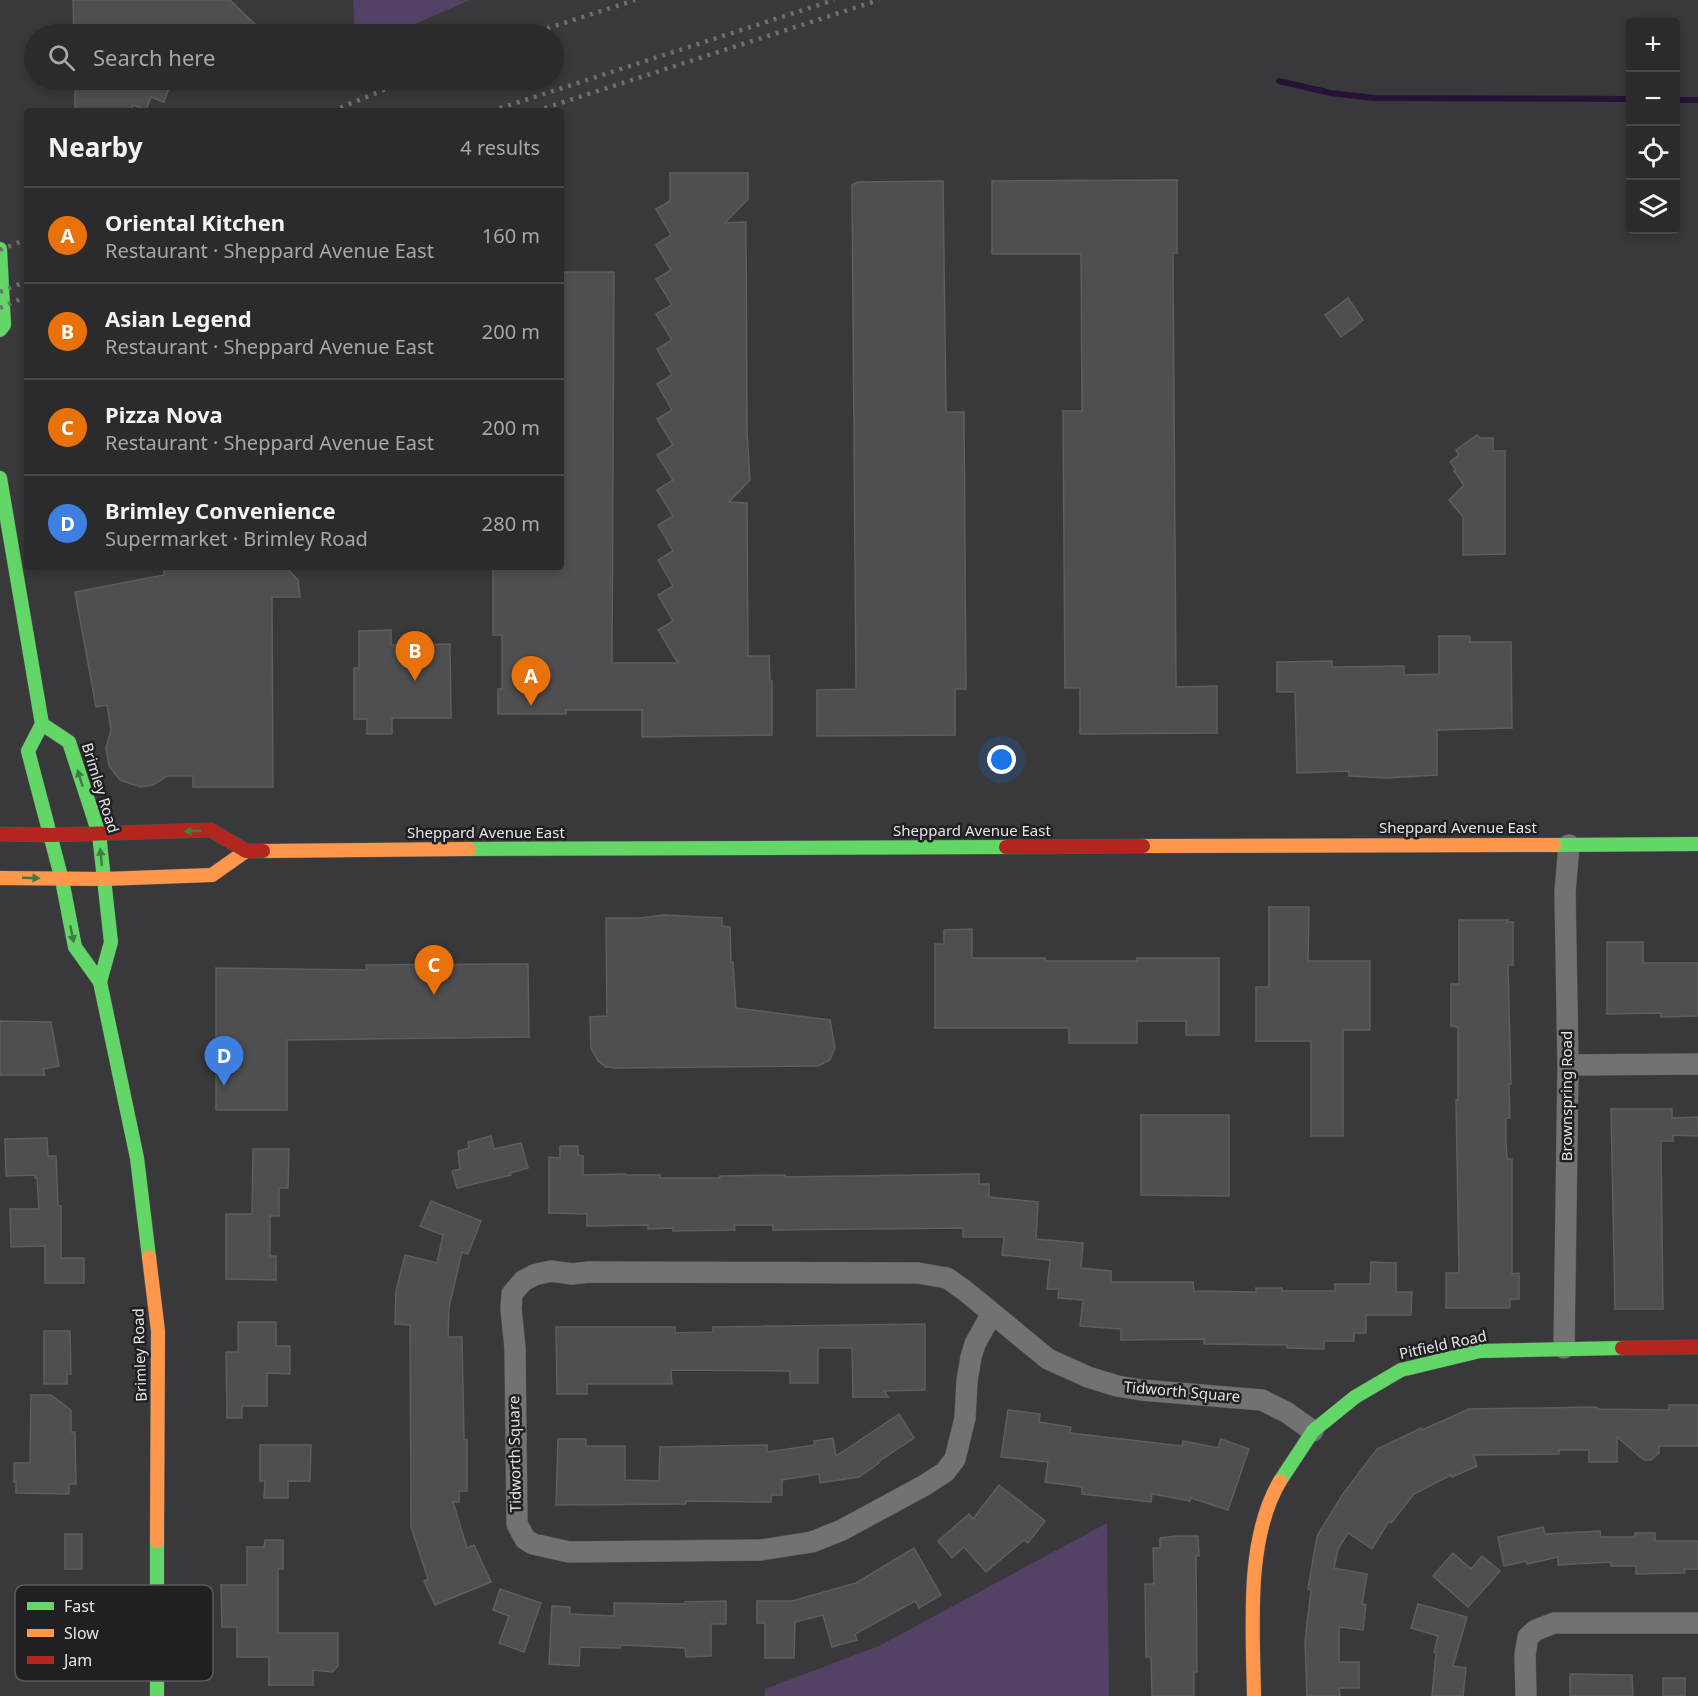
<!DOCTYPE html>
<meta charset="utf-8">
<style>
:root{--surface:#2b2a2c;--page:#333234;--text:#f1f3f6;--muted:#a6a7a9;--line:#474648;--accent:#8abfa5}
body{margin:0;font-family:"Noto Sans",sans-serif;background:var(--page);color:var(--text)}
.controls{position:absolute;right:18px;top:18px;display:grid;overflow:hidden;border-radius:6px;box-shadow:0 3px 9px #0003}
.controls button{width:54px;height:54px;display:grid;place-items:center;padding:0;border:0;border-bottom:2px solid var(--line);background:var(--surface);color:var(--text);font:30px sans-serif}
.you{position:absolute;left:1002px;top:760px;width:21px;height:21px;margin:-15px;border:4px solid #fff;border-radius:50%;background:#1a73e8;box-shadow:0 0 0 9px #1a73e833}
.badge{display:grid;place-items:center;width:39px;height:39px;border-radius:50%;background:var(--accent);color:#fff;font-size:20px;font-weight:700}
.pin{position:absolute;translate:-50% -50px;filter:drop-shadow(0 2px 3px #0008)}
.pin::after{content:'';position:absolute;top:32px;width:21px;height:18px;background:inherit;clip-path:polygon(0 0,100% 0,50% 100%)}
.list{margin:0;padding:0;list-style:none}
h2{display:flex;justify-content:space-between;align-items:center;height:78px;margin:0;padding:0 24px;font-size:26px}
h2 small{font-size:20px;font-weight:400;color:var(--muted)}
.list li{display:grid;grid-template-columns:39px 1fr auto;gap:18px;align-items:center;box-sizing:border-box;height:96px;padding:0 24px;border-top:2px solid var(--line)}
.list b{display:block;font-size:22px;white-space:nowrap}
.list p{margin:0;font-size:20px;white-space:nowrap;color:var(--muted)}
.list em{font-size:20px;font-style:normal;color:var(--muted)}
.icon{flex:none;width:33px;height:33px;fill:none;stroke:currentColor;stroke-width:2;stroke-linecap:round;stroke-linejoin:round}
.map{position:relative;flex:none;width:1698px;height:1696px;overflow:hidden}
.search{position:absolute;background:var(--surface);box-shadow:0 3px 9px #0003;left:24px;top:24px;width:540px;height:66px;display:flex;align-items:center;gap:15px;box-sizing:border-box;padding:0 21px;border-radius:33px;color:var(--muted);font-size:22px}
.panel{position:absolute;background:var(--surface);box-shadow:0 3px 9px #0003;left:24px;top:108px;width:540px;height:462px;border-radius:6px}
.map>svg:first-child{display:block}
</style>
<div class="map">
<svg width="1698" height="1696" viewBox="0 0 1698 1696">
<rect width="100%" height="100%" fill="#39383b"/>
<g fill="#534265">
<polygon points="353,0 470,0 392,34 355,34"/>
<polygon points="1107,1523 1109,1696 765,1696 765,1689 879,1646"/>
</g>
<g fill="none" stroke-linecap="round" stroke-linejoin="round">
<g stroke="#261237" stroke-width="6">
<polyline points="1279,81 1331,93 1374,98 1630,99"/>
<polyline points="1676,100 1698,100"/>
</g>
</g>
<g fill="#4f4e50" stroke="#5e5d5f" stroke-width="1.5">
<polygon points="73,0 230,0 265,34 74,34"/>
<polygon points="77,80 172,80 164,102 151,97 146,110 133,105 131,111 75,111 75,83 77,83"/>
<polygon points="670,173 748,173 748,199 725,223 746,222 747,432 750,480 729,502 747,503 748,656 769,656 770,680 772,681 772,735 642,737 642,710 566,710 566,714 498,714 498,689 502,689 502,635 493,635 493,567 561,567 561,272 614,272 612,663 678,663 658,630 673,621 658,595 673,586 658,560 673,551 658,525 673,516 657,490 673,480 657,455 673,445 657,419 672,410 657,384 672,375 657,349 672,340 656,314 672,305 656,279 671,270 656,245 671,235 656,209 670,201"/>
<polygon points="1177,180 1177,253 1173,253 1176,687 1217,686 1217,733 1080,734 1080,688 1065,688 1063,411 1082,411 1081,254 992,254 992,181"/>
<polygon points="943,181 946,412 964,412 966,689 955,689 955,735 817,736 817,690 856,689 852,185 858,182"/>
<polygon points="1348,298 1363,320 1341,337 1325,315"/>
<polygon points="1477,435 1480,438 1493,438 1493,451 1505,451 1505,554 1463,555 1463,517 1449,500 1464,485 1454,471 1456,470 1450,462 1459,455 1456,450"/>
<polygon points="164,567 286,567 298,580 300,597 272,597 273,787 193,787 193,776 167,776 153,785 140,787 120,780 109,766 106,748 111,730 107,705 96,707 75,592 164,575"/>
<polygon points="391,630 391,645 450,644 451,718 392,718 392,734 367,734 367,719 354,719 354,668 359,668 359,631"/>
<polygon points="1439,636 1470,636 1470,642 1511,642 1512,728 1437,730 1437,775 1386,778 1349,776 1349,771 1297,773 1295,692 1277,692 1277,662 1332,661 1332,667 1404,666 1404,675 1439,674"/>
<polygon points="1269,907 1309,907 1308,961 1370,961 1370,1030 1343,1030 1343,1136 1311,1136 1311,1041 1256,1041 1256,987 1269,987"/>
<polygon points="665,915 722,918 722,926 730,927 731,962 733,962 736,1008 830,1020 835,1048 830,1060 818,1066 614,1068 606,1067 598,1061 591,1048 590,1017 607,1016 606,918 639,918"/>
<polygon points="1459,920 1508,920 1507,922 1513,922 1513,965 1508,965 1511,1084 1509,1084 1510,1118 1506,1118 1506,1142 1507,1159 1512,1159 1512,1274 1519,1273 1519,1299 1510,1299 1510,1308 1446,1308 1446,1273 1459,1273 1456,1100 1458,1100 1458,1027 1451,1026 1451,984 1459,984"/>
<polygon points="972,929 972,958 1045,958 1045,961 1137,961 1137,958 1219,958 1219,1035 1186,1035 1186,1021 1137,1021 1137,1043 1069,1043 1069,1028 935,1028 935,944 944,944 944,930"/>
<polygon points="1607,942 1643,942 1643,963 1698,963 1698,1016 1661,1017 1661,1013 1607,1014"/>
<polygon points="528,964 529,1037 287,1040 287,1110 216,1110 216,968 367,970 366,965"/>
<polygon points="0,1021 51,1022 59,1066 43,1069 45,1075 0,1075"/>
<polygon points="1611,1109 1672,1109 1672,1118 1698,1117 1698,1136 1673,1135 1673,1141 1661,1141 1663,1309 1615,1309"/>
<polygon points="1141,1115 1229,1115 1229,1196 1141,1195"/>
<polygon points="491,1136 494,1149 521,1143 528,1168 510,1173 511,1175 457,1188 452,1171 460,1169 458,1151 469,1148 468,1142"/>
<polygon points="47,1138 48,1156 56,1156 58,1206 61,1206 61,1258 84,1258 84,1283 45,1283 45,1246 11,1247 10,1209 39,1209 37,1178 35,1178 35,1175 6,1176 5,1139"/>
<polygon points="560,1146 578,1146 578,1155 583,1156 583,1175 625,1174 626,1175 660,1175 660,1178 720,1178 720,1176 785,1175 785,1177 979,1174 979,1184 989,1184 989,1197 1038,1202 1036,1239 1083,1243 1081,1268 1111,1271 1111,1282 1193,1282 1194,1291 1256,1292 1256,1288 1282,1288 1282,1291 1335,1291 1335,1284 1370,1284 1371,1262 1396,1263 1396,1292 1412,1292 1411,1315 1366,1315 1366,1333 1354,1333 1354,1341 1324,1341 1324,1349 1287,1348 1287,1345 1204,1344 1204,1339 1121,1340 1121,1329 1080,1326 1083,1300 1058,1298 1059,1289 1047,1289 1050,1260 1002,1255 1004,1237 963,1237 963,1228 773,1230 773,1225 734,1225 735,1230 673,1231 673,1228 648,1229 648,1225 587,1226 587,1214 549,1213 549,1157 560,1158"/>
<polygon points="253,1149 289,1149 288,1188 279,1188 279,1216 270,1216 270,1256 276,1256 276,1280 226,1279 226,1214 252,1214"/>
<polygon points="431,1201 481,1221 468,1254 462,1252 449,1307 448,1337 462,1337 464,1439 467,1440 467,1491 459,1491 459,1502 453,1502 467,1548 474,1545 491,1582 435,1605 424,1581 428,1579 411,1527 410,1325 395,1324 396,1291 405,1255 437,1263 443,1235 420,1226"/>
<polygon points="238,1322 276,1322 276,1346 290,1346 290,1374 267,1373 267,1406 242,1406 242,1418 227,1418 226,1352 238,1352"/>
<polygon points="925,1324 925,1390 884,1391 888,1397 853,1397 852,1348 818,1348 818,1383 790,1383 790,1371 671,1370 672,1384 587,1384 587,1394 557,1394 556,1327 675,1327 675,1333 713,1332 713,1327"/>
<polygon points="44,1331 70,1331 71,1374 67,1374 67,1384 44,1384"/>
<polygon points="31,1395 51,1395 71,1410 71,1432 75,1432 76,1484 69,1484 69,1494 16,1493 16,1482 14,1482 14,1463 30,1463"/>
<polygon points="1669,1405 1698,1405 1698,1446 1659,1446 1659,1453 1651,1460 1644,1460 1617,1437 1617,1462 1589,1462 1589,1450 1559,1450 1559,1454 1473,1455 1477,1466 1452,1477 1451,1475 1414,1494 1391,1523 1389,1521 1372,1549 1348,1533 1338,1549 1334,1568 1367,1574 1362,1604 1366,1605 1363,1630 1339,1627 1339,1662 1359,1662 1359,1688 1339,1688 1340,1696 1307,1696 1305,1642 1311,1590 1308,1589 1317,1536 1343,1494 1377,1449 1421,1428 1422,1430 1469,1409 1597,1407 1597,1409 1669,1410"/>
<polygon points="1008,1410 1040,1414 1039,1422 1071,1427 1070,1433 1182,1446 1183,1441 1218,1448 1221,1439 1249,1449 1228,1510 1191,1498 1190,1501 1152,1494 1151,1502 1082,1494 1082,1487 1045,1482 1048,1462 1001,1457"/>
<polygon points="899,1414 914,1438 878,1462 879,1463 859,1477 820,1483 819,1474 782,1480 782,1495 771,1495 771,1502 686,1501 686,1504 556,1505 558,1439 586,1439 586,1446 625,1446 625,1480 659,1481 660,1447 767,1445 767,1452 815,1445 814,1441 833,1438 836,1456"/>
<polygon points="260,1445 311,1445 310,1481 288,1481 288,1498 264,1498 265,1481 260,1481"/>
<polygon points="999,1485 1045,1521 1028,1543 1024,1540 986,1572 964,1547 952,1558 938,1541 969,1514 973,1519"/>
<polygon points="1543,1527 1545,1534 1600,1531 1601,1537 1635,1537 1635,1533 1655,1533 1655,1541 1698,1541 1698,1569 1684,1569 1685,1573 1636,1574 1636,1566 1611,1566 1611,1562 1558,1565 1558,1557 1527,1564 1526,1561 1504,1566 1498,1537"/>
<rect x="65" y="1534" width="17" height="35"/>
<polygon points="1177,1536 1198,1536 1199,1556 1196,1556 1197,1672 1194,1672 1194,1696 1152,1696 1151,1657 1146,1657 1145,1584 1154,1584 1153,1548 1160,1548 1160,1538"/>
<polygon points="265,1540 283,1540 283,1569 278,1569 278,1633 338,1633 338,1666 332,1672 313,1670 313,1685 269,1685 269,1657 237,1657 237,1627 222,1627 221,1585 247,1585 247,1547 264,1547"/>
<polygon points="914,1548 941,1595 919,1608 915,1601 855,1634 857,1640 832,1647 823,1615 795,1622 794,1658 765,1658 765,1623 757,1623 757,1601 792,1601 856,1583"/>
<polygon points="1453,1553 1471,1569 1482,1556 1500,1571 1468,1607 1433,1576"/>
<polygon points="500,1589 541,1603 524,1652 499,1643 509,1616 493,1610"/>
<polygon points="726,1601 726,1624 711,1624 711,1656 686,1657 685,1648 621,1645 620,1648 580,1647 579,1666 549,1664 552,1606 570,1607 570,1614 614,1616 614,1603 685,1604 685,1602"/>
<polygon points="1418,1604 1467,1617 1453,1666 1466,1668 1463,1696 1432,1696 1436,1653 1434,1652 1438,1636 1411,1628"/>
<polygon points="1570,1674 1632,1675 1633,1696 1570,1696"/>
<rect x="1663" y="1678" width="22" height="18"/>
</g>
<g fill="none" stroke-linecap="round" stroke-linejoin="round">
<g stroke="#545456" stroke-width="22">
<g id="street">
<polyline points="1568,1065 1698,1064"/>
<polyline points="992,1313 975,1344 971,1357 967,1381 965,1418 955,1459 945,1472 925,1485 842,1530 812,1542 761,1550 569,1552 533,1544 525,1539 517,1524 515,1348 511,1309 512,1294 523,1281 534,1275 551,1271 572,1274 589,1272 918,1273 947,1278 964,1290 1048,1359 1088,1377 1117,1386 1141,1390 1262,1400 1286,1412 1313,1431"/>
<polyline points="1564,1348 1568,1065 1565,892 1569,845"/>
<polyline points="1526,1696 1525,1655 1528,1637 1536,1630 1554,1623 1698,1623"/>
</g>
</g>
<g stroke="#545456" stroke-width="15">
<g id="fast">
<polyline points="0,249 4,325 0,330"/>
<polyline points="0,478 42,724 28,751 62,880 75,947 100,982 137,1158 149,1257"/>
<polyline points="42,724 69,742 99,834 111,942 100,982"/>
<polyline points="1554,845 1698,844"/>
<polyline points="469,849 1006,847"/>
<polyline points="1280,1481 1313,1431 1355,1397 1401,1370 1480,1351 1622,1348"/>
<polyline points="157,1696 157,1541"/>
</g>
</g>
<g stroke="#545456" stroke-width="15">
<g id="slow">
<polyline points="1143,846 1554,845"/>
<polyline points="263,851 469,849"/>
<polyline points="0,878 104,879 212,875 246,851"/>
<polyline points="149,1257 158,1331 157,1541"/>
<path d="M1254,1696c-1,-67 -9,-156 26,-215"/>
</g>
</g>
<g stroke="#545456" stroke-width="15">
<g id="jam">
<polyline points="0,834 51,835 211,830 246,851 263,851"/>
<polyline points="1006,847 1143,846"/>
<polyline points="1622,1348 1698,1347"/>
</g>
</g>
<use href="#street" stroke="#727173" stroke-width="21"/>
<use href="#fast" stroke="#63d668" stroke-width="14"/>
<use href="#slow" stroke="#ff974d" stroke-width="14"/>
<use href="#jam" stroke="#b3261e" stroke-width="14"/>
<g stroke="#6f6e70" stroke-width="4.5" stroke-dasharray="3 6" stroke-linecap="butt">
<polyline points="530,34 635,0"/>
<polyline points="332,111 408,80"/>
<polyline points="491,111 834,0"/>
<polyline points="536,111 879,0"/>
<polyline points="0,250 27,239"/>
<polyline points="0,292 27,281"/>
<polyline points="0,308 27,296"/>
</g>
</g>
<defs><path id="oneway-solid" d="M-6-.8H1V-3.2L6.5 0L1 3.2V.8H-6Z" transform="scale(1.5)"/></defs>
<g fill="#427a44">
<use href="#oneway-solid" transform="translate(80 778) rotate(-107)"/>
<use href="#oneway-solid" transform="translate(193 831) rotate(178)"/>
<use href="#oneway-solid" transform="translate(101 857) rotate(-96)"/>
<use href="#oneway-solid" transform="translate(31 878) rotate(2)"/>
<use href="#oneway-solid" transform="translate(72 934) rotate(79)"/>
</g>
<g text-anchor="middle" stroke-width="5" stroke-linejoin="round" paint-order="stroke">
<g font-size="15" fill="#e6e5e8" stroke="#201f21">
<text transform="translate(100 788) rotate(73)" y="5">Brimley Road</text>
<text x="1458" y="833">Sheppard Avenue East</text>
<text x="972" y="836">Sheppard Avenue East</text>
<text x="486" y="838">Sheppard Avenue East</text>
<text transform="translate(1567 1096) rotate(-90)" y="5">Brownspring Road</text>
<text transform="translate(1443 1345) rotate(-12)" y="5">Pitfield Road</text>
<text transform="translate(140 1355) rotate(-92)" y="5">Brimley Road</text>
<text transform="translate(1182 1392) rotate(5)" y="5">Tidworth Square</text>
<text transform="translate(515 1454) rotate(-91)" y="5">Tidworth Square</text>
</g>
</g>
<rect x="15" y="1585" width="198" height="96" rx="9" fill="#201f21" stroke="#5b5a5d" stroke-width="1.5"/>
<rect x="27" y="1602" width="27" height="8" fill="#63d668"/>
<rect x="27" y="1629" width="27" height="8" fill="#ff974d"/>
<rect x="27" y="1656" width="27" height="8" fill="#b3261e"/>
<g font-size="16" fill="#e6e5e8">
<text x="64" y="1612">Fast</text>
<text x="64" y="1639">Slow</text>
<text x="64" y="1666">Jam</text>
</g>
</svg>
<div class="controls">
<button>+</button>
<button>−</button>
<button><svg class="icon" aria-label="locate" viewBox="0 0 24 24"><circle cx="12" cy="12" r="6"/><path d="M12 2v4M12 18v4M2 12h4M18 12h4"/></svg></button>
<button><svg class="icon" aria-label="layers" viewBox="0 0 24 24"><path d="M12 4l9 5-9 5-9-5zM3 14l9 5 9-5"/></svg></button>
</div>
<div class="you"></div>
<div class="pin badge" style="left:531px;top:706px;background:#e8710a">A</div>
<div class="pin badge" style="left:415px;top:681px;background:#e8710a">B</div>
<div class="pin badge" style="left:434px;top:995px;background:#e8710a">C</div>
<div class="pin badge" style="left:224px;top:1086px;background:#3f7fe0">D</div>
<div class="search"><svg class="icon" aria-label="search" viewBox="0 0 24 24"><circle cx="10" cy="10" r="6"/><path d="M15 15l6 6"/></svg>Search here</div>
<section class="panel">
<h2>Nearby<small>4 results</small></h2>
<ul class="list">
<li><span class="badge" style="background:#e8710a">A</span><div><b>Oriental Kitchen</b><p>Restaurant · Sheppard Avenue East</p></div><em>160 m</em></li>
<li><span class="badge" style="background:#e8710a">B</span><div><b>Asian Legend</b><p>Restaurant · Sheppard Avenue East</p></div><em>200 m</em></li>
<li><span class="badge" style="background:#e8710a">C</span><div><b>Pizza Nova</b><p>Restaurant · Sheppard Avenue East</p></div><em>200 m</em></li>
<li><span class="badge" style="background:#3f7fe0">D</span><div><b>Brimley Convenience</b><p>Supermarket · Brimley Road</p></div><em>280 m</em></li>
</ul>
</section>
</div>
